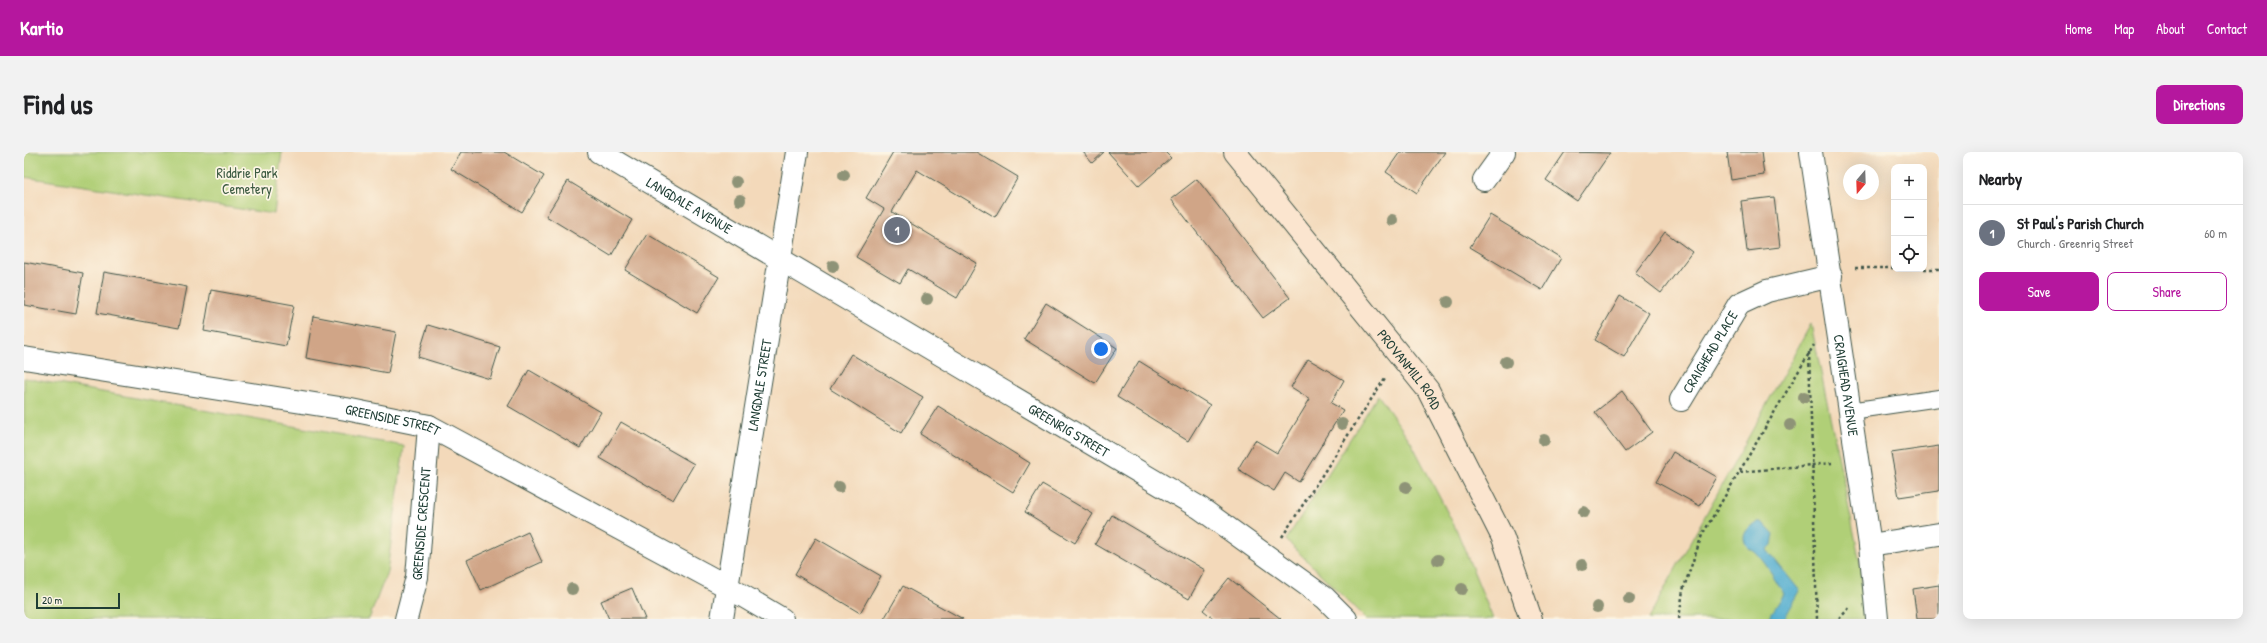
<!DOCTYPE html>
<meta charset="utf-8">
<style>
:root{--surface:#fff;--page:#f2f2f2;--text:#202124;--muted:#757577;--line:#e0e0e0;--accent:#b5179e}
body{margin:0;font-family:"Patrick Hand",sans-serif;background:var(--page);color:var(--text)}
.controls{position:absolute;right:12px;top:12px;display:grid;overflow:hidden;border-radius:8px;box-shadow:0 4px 16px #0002}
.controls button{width:36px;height:36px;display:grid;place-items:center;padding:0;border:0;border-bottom:1px solid var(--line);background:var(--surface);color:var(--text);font:20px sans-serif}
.compass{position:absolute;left:1819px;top:12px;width:36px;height:36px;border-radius:50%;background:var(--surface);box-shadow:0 4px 16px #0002;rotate:199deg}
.scale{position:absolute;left:12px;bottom:10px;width:84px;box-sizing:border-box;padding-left:4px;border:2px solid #1f3d34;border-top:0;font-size:11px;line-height:14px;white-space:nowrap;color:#1f3d34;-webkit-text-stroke:3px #fcf5e5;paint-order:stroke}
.you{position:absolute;left:1077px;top:197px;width:14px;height:14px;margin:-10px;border:3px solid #fff;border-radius:50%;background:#1a73e8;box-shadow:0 0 0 6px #1a73e833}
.badge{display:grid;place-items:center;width:26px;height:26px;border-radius:50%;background:var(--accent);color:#fff;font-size:13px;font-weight:700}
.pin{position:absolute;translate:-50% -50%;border:2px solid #fff;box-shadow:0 1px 4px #0006}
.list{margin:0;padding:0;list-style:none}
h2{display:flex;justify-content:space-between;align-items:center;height:52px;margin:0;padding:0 16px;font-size:17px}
h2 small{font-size:13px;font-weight:400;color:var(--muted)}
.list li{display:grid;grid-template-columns:26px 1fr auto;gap:12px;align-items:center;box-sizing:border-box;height:56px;padding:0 16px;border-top:1px solid var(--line)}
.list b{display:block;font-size:15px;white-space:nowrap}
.list p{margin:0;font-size:13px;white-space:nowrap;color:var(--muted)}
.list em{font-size:13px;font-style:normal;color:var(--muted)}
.actions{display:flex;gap:8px;padding:12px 16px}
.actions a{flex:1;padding:9px 0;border:1px solid var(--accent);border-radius:8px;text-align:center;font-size:14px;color:var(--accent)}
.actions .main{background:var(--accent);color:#fff}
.icon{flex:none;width:22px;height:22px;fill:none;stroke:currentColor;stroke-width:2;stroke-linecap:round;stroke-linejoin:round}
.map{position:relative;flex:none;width:1915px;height:467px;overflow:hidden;border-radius:8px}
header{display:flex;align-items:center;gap:24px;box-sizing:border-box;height:56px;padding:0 20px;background:var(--accent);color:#fff}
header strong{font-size:19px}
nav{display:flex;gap:22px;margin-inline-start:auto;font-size:14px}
.intro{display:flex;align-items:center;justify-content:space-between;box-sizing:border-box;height:96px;padding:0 24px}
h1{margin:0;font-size:28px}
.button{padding:10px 18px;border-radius:8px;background:var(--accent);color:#fff;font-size:14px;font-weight:700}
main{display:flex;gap:24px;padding:0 24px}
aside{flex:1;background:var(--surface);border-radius:8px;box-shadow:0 4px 16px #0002}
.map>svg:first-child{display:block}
</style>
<header>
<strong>Kartio</strong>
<nav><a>Home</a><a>Map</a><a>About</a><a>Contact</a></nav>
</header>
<div class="intro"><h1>Find us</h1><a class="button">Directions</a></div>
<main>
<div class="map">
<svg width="1915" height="467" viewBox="0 0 1915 467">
<rect width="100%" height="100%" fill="#fcf5e5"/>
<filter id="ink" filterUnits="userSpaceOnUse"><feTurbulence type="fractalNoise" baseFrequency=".025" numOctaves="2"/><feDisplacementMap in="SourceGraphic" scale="8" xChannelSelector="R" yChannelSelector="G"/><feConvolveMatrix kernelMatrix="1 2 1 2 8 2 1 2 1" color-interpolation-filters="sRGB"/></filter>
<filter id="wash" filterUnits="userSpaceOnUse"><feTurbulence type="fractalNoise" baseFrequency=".012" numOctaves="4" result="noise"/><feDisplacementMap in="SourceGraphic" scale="16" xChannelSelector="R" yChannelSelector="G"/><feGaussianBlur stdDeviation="0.9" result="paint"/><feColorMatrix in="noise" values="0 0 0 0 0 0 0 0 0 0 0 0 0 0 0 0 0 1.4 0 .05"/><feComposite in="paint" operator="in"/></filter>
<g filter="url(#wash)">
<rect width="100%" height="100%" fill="#f3d9ba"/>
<g fill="#b0cf77" stroke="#688656">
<polygon points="0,0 258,0 250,62 0,25"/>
<polygon points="1787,172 1836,410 1841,467 1624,467"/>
<polygon points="0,226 380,294 363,420 345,467 0,467"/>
<polygon points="1354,243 1387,290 1433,379 1469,467 1342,467 1262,388"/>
</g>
<path fill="#52aed0" stroke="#387682" d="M1738,370l12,13 -2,10 -5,5 33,41 -16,28h-16l16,-25c-8,-14 -18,-31 -29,-42 -3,-2 -6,-3 -8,-6 -9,-12 4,-22 15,-24z"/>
<g id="blocks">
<g fill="#d0a587">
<polygon points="437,0 480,0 520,24 498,60 427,17"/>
<polygon points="869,0 952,0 994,25 971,65 893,18 868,60 953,111 933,146 884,117 876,131 832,105 860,57 842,46"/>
<polygon points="1059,0 1080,0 1068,11"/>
<polygon points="1084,0 1141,0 1147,6 1115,34"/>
<polygon points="1376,0 1421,0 1393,41 1362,20"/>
<polygon points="1541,0 1586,1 1553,49 1522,28"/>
<polygon points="1703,0 1737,0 1740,23 1707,28"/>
<polygon points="1173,27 1266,146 1239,166 1147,47"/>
<polygon points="544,29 608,68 587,104 522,64"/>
<polygon points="1750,45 1756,95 1723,99 1717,49"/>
<polygon points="1466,63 1537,106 1518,138 1446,95"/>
<polygon points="1641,80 1668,100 1637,141 1611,121"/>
<polygon points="623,82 695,125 673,161 601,118"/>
<polygon points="0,110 59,121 52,162 0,153"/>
<polygon points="80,120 163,135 155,176 73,161"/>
<polygon points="187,138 270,153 262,194 180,179"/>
<polygon points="1596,144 1625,161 1600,205 1571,188"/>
<polygon points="1022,151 1093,196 1071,231 1000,187"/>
<polygon points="289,164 372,180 364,221 282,206"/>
<polygon points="404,173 476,195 466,227 394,205"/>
<polygon points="827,202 899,245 877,281 806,237"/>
<polygon points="1284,207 1320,228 1307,251 1319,258 1275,330 1261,321 1250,339 1214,317 1231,288 1253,301 1286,247 1267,235"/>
<polygon points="1115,209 1186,253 1164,289 1093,245"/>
<polygon points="505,218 577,260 556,296 484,254"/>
<polygon points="1598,239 1628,280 1601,300 1571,260"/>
<polygon points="914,254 1006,311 989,340 896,282"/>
<polygon points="597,270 670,312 649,348 576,306"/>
<polygon points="1915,294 1915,339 1875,345 1867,301"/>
<polygon points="1649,300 1693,325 1676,354 1632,330"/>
<polygon points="1018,332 1069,362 1051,391 1001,360"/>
<polygon points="1088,363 1181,418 1165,447 1071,392"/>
<polygon points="504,380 518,410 457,438 443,408"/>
<polygon points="792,386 857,424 836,461 771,422"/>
<polygon points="1205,426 1257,467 1190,467 1179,458"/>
<polygon points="1915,433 1915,467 1893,467 1889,437"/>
<polygon points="879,434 939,467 860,467"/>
<polygon points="608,436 621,467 585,467 577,449"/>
</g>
</g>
</g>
<g filter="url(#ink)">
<use href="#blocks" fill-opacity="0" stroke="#3f5448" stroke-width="1"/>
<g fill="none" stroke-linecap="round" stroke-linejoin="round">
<g stroke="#3f5448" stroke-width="18">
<polyline id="lane" points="1826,259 1915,246"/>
</g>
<g stroke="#3f5448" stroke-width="24">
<g id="street">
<path id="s1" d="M575,0l601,356 125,90 21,21"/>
<path id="s2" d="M1787,0l59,393 7,74"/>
<polyline points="1460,28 1480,0"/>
<path id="s3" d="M0,206l322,51 83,17 297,160 56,33"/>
<path id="s4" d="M1657,248l58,-96 28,-13 64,-15"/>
<polyline points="1846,393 1915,382"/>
<path id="s5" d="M382,467l11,-42 12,-151"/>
<path id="s6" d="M698,467l75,-467"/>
</g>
</g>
<g stroke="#3f5448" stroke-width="24">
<g id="secondary">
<path id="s7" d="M1211,0l193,238 75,148 28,81"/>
</g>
</g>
<g stroke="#3f5448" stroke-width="2.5" stroke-dasharray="3 3" stroke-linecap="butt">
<polyline points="1831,116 1870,116"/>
<polyline points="1900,117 1915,117"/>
<polyline points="1785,200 1793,467"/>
<polyline points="1716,320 1808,311"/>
<polyline points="1258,385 1361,226"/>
<polyline points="1655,467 1659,438 1678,383 1790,193"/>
<polyline points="1815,467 1826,455"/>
</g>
<use href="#lane" stroke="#fff" stroke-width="16"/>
<use href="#street" stroke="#fff" stroke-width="22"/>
<use href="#secondary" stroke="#fbe5cf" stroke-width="22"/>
</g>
<g fill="#8e9377">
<circle cx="820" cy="23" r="6"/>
<circle cx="712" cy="30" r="6"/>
<circle cx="716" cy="48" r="6"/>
<circle cx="1368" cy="68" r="6"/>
<circle cx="809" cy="114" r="6"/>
<circle cx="903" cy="147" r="6"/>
<circle cx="1424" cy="150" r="6"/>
<circle cx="1482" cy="210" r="6"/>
<circle cx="1780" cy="245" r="6"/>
<circle cx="1318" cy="272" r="6"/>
<circle cx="1766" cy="273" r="6"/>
<circle cx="1520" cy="288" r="6"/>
<circle cx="815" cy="335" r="6"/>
<circle cx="1382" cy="335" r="6"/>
<circle cx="1560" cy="360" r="6"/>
<circle cx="1414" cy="408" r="6"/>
<circle cx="1558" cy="413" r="6"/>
<circle cx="548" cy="437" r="6"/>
<circle cx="1438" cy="437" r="6"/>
<circle cx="1605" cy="447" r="6"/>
<circle cx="1573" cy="455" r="6"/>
</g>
</g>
<g text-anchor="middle" stroke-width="3.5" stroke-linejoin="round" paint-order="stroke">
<g font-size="14" fill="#3c5a41" stroke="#fcf5e5">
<text x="223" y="26">Riddrie Park<tspan x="223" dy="16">Cemetery</tspan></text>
</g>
<g font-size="14" fill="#1f3d34" stroke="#fcf5e5">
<text dy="5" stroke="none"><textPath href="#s1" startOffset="105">LANGDALE AVENUE</textPath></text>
<text dy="5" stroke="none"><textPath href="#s4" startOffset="56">CRAIGHEAD PLACE</textPath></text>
<text dy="5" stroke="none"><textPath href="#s7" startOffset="279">PROVANMILL ROAD</textPath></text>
<text dy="5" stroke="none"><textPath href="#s6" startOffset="237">LANGDALE STREET</textPath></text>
<text dy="5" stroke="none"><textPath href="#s2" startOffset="236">CRAIGHEAD AVENUE</textPath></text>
<text dy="5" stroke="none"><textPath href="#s3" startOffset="374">GREENSIDE STREET</textPath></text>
<text dy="5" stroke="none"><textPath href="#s1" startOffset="546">GREENRIG STREET</textPath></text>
<text dy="5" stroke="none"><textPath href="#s5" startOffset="97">GREENSIDE CRESCENT</textPath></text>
</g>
</g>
</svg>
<div class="controls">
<button>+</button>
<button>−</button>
<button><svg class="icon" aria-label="locate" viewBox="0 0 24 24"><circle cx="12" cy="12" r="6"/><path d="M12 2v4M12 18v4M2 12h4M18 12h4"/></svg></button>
</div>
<svg class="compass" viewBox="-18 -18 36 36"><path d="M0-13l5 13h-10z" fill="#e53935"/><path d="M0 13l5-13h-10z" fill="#757577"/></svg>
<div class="scale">20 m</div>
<div class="you"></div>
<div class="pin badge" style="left:873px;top:78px;background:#6b7280">1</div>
</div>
<aside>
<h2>Nearby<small></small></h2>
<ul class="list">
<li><span class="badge" style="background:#6b7280">1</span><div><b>St Paul's Parish Church</b><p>Church · Greenrig Street</p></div><em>60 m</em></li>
</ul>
<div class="actions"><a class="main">Save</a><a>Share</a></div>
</aside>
</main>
